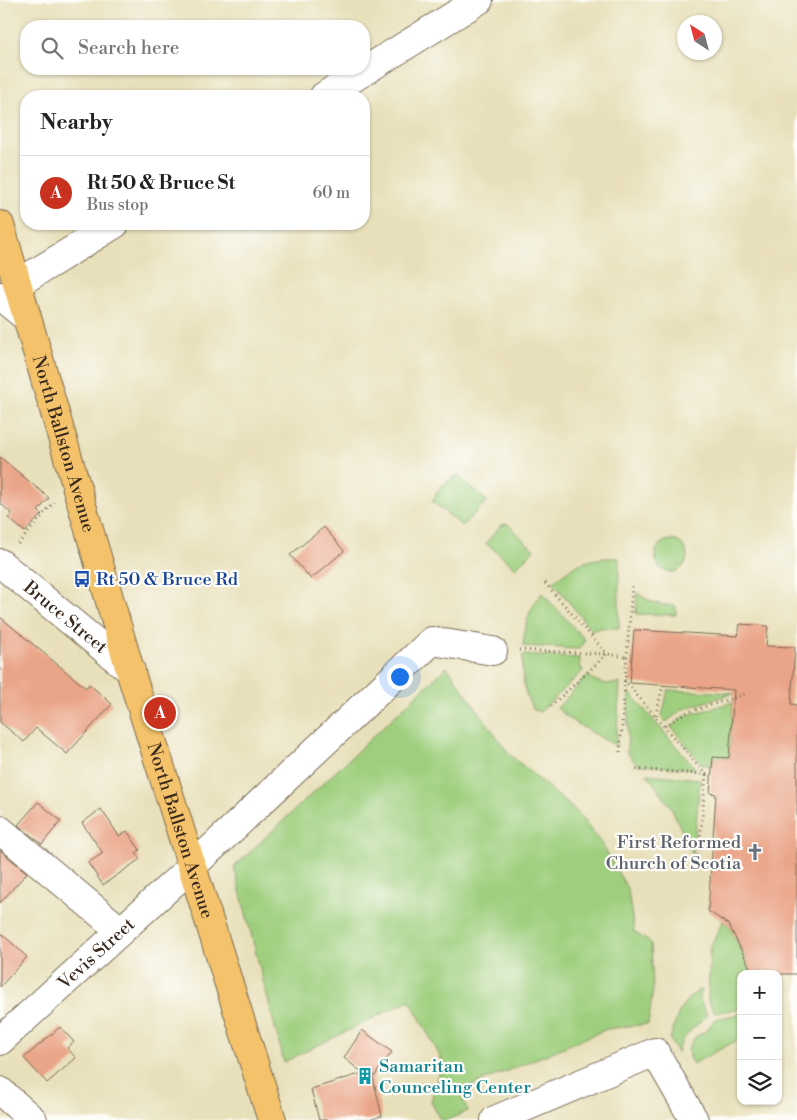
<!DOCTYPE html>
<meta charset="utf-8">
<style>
:root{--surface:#fff;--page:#f2f2f2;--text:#222;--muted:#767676;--line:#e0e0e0;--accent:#c8321e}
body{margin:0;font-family:"Libre Bodoni",serif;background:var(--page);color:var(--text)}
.controls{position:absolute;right:15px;bottom:15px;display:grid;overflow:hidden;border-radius:10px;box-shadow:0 1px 4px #0004}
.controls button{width:45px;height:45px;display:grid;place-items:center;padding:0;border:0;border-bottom:1px solid var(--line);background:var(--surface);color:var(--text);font:25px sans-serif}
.compass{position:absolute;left:677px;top:15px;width:45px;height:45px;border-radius:50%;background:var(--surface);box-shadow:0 1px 4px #0004;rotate:324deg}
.you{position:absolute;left:399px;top:676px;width:18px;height:18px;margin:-12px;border:4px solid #fff;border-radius:50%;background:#1a73e8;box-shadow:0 0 0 8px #1a73e833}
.badge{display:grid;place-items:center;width:32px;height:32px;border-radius:50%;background:var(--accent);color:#fff;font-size:16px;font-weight:700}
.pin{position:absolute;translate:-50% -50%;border:2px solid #fff;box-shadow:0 1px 5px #0006}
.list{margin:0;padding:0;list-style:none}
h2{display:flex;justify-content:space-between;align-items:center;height:65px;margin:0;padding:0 20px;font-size:21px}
h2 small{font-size:16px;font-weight:400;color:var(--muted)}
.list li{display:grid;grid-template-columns:32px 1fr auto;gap:15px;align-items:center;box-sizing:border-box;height:75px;padding:0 20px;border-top:1px solid var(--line)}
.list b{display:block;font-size:19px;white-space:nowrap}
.list p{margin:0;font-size:16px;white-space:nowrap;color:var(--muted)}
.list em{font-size:16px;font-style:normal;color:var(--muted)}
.icon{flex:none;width:28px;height:28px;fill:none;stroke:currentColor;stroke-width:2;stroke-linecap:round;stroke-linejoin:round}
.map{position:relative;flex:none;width:797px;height:1120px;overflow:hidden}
.search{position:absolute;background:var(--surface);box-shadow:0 1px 4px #0004;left:20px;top:20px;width:350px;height:55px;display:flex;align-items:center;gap:12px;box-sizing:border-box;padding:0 18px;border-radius:20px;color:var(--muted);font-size:19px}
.panel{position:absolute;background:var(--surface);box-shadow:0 1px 4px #0004;left:20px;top:90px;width:350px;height:140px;border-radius:20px}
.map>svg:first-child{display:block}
</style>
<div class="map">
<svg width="797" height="1120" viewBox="0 0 797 1120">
<rect width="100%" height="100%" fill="#fdfcf7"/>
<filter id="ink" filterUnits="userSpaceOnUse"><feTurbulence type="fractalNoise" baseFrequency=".02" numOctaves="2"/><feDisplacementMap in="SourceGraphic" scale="10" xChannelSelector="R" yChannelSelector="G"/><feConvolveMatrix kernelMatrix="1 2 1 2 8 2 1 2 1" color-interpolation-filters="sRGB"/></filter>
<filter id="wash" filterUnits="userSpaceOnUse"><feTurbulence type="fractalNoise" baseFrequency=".0096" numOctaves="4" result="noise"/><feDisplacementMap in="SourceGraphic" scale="20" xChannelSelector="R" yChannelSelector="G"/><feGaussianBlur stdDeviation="1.12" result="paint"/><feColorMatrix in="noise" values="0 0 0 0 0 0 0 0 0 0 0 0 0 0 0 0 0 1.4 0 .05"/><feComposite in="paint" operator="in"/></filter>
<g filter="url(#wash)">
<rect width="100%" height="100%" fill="#e8e0ba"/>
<g fill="#9fcf7e" stroke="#6d7c4e">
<polygon points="457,475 487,501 462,526 432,501 441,486"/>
<polygon points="508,524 534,550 516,568 486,543 501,525"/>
<circle cx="671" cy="556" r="16"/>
<path d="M619,558v70h-20l-7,3 -39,-49c22,-19 37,-25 66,-24z"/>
<path d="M542,593l43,47 -6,9 -56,-3c2,-23 5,-35 19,-53z"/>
<path d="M637,593c12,10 24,12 39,13v9l-40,-1z"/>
<path d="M523,655l57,3v7l3,6 -43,41 -6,-2c-11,-15 -13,-37 -11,-55z"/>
<polygon points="447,667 509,754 577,812 603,846 628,890 634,932 651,943 653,990 648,1024 607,1029 459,1091 468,1111 447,1120 440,1120 431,1101 443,1062 410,1000 284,1062 234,867"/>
<path d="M588,675c9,9 20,10 32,8l-4,63c-20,-12 -43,-22 -59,-38z"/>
<polygon points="668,690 734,693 683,709 666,722 662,717"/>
<polygon points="629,692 696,769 638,765 627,753"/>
<polygon points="733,702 729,758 713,757 712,766 702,764 671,727 685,716"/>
<polygon points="647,774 700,779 693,855 671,807"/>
<polygon points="723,921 729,925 753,974 741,974 741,1008 715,1013 708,1001 710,947"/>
<path d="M701,989l-1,11 7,15c-14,15 -24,18 -30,38l-7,-14c8,-24 8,-35 31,-50z"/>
<polygon points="741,1014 741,1038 693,1064 689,1057 688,1049 694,1038 706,1031 715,1019"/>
</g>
<g id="blocks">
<g fill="#eaa487">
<polygon points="0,457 49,498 38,511 42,514 25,532 8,518 12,514 0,503"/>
<polygon points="324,527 344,551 311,579 290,555"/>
<polygon points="0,617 86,688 89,684 112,704 67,754 36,728 24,742 0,722"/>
<polygon points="740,624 768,626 766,646 795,647 791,704 797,705 797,974 753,974 729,925 708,911 716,794 710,793 713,757 729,758 734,690 630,683 634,630 738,636"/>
<polygon points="38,802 61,821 42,844 18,825"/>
<polygon points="101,809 119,836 127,831 140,850 136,853 140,859 103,885 88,863 103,853 82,823"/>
<polygon points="0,850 27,873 0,903"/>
<polygon points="0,932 27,957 0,987"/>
<polygon points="60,1027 74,1042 67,1048 76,1058 47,1083 24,1058"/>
<polygon points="362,1030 392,1052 373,1078 382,1116 369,1120 319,1120 311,1089 363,1073 344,1058"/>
</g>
</g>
</g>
<g filter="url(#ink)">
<use href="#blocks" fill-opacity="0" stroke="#786a55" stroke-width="1"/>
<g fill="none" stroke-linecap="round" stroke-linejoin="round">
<g stroke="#786a55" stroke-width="30">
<g id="minor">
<polyline points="324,96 479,0"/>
<polyline points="17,284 115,224"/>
<polyline points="0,296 26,317"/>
<path id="s1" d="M0,563l131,108"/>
<polyline points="0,830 121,931"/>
<path id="s2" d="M0,1041l212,-193 220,-207 61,10"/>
<polyline points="0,1091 33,1120"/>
<polyline points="495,1120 655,1052 694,1120"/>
</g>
</g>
<g stroke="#786a55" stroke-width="30">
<g id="major">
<path id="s3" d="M0,225l133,455 139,440"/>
</g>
</g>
<g stroke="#786a55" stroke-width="3" stroke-dasharray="1 4" stroke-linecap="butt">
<polyline points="18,544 54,502"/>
<polyline points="545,583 607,654 550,707"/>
<polyline points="519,650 607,654 627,657"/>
<polyline points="624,680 706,775 697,874"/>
<polyline points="656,715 663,685"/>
<polyline points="665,726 685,713 746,694"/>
<polyline points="620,752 632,586"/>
<polyline points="636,769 712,775"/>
</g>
<use href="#minor" stroke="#fff" stroke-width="28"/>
<use href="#major" stroke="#f3c26a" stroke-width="28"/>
</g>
</g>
<defs>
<g id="bus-bare" transform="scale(1.35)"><path d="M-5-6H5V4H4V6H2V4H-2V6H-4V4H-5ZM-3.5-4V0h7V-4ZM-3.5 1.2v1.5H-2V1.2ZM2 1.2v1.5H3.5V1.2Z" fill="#1a4fb4" stroke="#fdfcf7" stroke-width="2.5" paint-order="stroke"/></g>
<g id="church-bare" transform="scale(1.35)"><path d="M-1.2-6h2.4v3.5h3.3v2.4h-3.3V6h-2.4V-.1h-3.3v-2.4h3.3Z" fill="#6b7280" stroke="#fdfcf7" stroke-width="2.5" paint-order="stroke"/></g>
<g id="building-bare" transform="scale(1.35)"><path d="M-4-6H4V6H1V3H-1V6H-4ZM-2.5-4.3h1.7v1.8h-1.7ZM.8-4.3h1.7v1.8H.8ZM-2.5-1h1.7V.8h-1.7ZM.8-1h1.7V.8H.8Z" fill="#0f9aa8" stroke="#fdfcf7" stroke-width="2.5" paint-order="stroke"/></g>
</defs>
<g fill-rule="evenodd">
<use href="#bus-bare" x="82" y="579"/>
<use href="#church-bare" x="755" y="852"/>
<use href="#building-bare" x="365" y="1076"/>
</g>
<g text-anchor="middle" stroke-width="4.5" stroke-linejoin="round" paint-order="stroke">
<g font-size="18" fill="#3b2a1e" stroke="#fdfcf7">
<text dy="6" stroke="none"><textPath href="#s3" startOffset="228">North Ballston Avenue</textPath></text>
<text dy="6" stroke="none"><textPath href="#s1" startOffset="85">Bruce Street</textPath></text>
<text dy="6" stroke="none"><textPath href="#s3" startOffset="632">North Ballston Avenue</textPath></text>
<text dy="6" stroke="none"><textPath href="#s2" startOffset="130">Vevis Street</textPath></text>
</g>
<g font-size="18" fill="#164399" stroke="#fdfcf7" text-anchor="start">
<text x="96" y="585">Rt 50 &amp; Bruce Rd</text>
</g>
<g font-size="18" fill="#5b616d" stroke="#fdfcf7" text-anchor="end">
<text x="741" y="848">First Reformed<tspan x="741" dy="21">Church of Scotia</tspan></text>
</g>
<g font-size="18" fill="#0d838f" stroke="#fdfcf7" text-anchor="start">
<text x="379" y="1072">Samaritan<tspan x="379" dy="21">Counceling Center</tspan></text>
</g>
</g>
</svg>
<div class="controls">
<button>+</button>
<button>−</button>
<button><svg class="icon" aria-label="layers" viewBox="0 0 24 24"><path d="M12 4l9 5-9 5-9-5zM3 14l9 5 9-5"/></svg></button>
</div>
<svg class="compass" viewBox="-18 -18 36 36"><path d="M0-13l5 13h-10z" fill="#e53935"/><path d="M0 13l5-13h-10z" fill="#767676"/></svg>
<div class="you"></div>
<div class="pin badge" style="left:160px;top:713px">A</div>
<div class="search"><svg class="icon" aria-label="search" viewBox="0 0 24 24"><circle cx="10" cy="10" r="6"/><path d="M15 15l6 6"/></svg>Search here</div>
<section class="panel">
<h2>Nearby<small></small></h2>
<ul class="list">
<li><span class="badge">A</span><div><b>Rt 50 &amp; Bruce St</b><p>Bus stop</p></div><em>60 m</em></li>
</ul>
</section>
</div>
